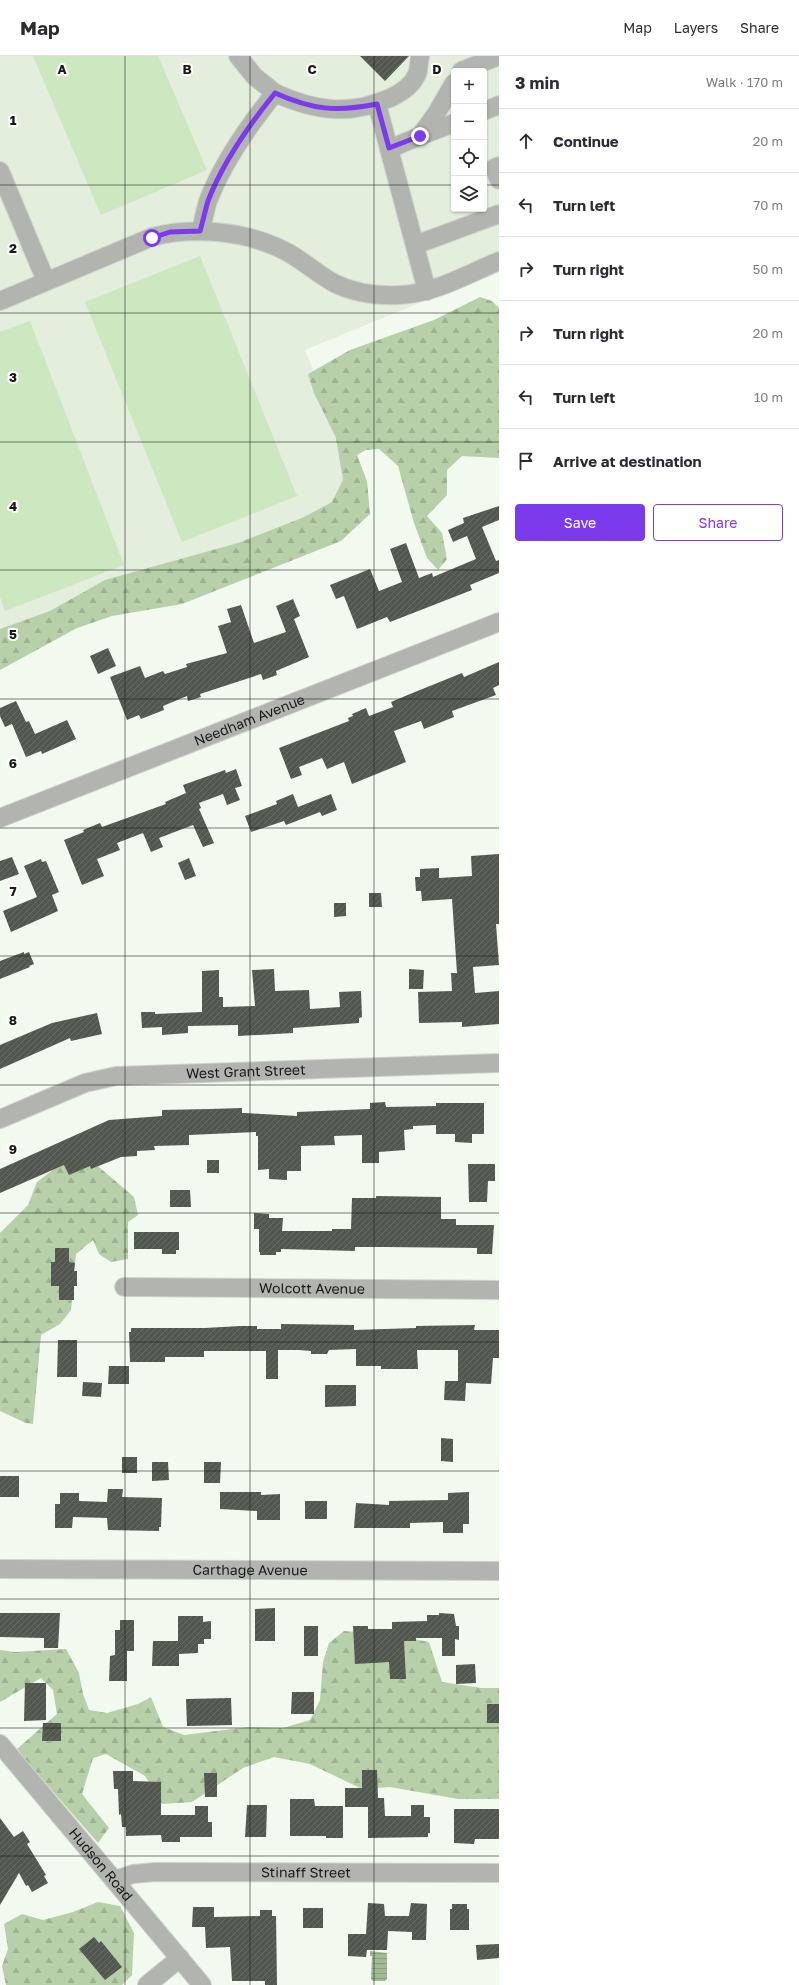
<!DOCTYPE html>
<meta charset="utf-8">
<style>
:root{--surface:#fff;--page:#f2f2f3;--text:#2b2b33;--muted:#7c7c81;--line:#e1e1e2;--accent:#7c3aed}
body{margin:0;font-family:"Golos Text",sans-serif;background:var(--page);color:var(--text)}
.controls{position:absolute;right:12px;top:12px;display:grid;overflow:hidden;border-radius:4px;box-shadow:0 1px 3px #0004}
.controls button{width:36px;height:36px;display:grid;place-items:center;padding:0;border:0;border-bottom:1px solid var(--line);background:var(--surface);color:var(--text);font:20px sans-serif}
.stop{position:absolute;width:12px;height:12px;margin:-9px;border:3px solid #7c3aed;border-radius:50%;background:#fff}
.stop.end{background:#7c3aed;border-color:#fff;box-shadow:0 1px 4px #0008}
.list{margin:0;padding:0;list-style:none}
h2{display:flex;justify-content:space-between;align-items:center;height:52px;margin:0;padding:0 16px;font-size:17px}
h2 small{font-size:13px;font-weight:400;color:var(--muted)}
.list li{display:grid;grid-template-columns:26px 1fr auto;gap:12px;align-items:center;box-sizing:border-box;height:64px;padding:0 16px;border-top:1px solid var(--line)}
.list b{display:block;font-size:15px;white-space:nowrap}
.list em{font-size:13px;font-style:normal;color:var(--muted)}
.actions{display:flex;gap:8px;padding:12px 16px}
.actions a{flex:1;padding:9px 0;border:1px solid var(--accent);border-radius:4px;text-align:center;font-size:14px;color:var(--accent)}
.actions .main{background:var(--accent);color:#fff}
.icon{flex:none;width:22px;height:22px;fill:none;stroke:currentColor;stroke-width:2;stroke-linecap:round;stroke-linejoin:round}
.map{position:relative;flex:none;width:499px;height:1929px;overflow:hidden}
header{display:flex;align-items:center;gap:24px;box-sizing:border-box;height:56px;padding:0 20px;background:var(--surface);border-bottom:1px solid var(--line)}
header strong{font-size:19px}
nav{display:flex;gap:22px;margin-inline-start:auto;font-size:14px}
main{display:flex}
aside{flex:1;background:var(--surface)}
.map>svg:first-child{display:block}
</style>
<header>
<strong>Map</strong>
<nav><a>Map</a><a>Layers</a><a>Share</a></nav>
</header>
<main>
<div class="map">
<svg width="499" height="1929" viewBox="0 0 499 1929">
<defs>
<pattern id="forest-firs" width="22" height="20" patternUnits="userSpaceOnUse"><rect width="22" height="20" fill="#b7d0a9"/><path d="M5 1l3.5 6h-7zM16 11l3.5 6h-7z" fill="#9db291"/></pattern>
<pattern id="water-rules" width="6" height="5" patternUnits="userSpaceOnUse"><rect width="6" height="5" fill="#a1ba94"/><path d="M0 2.5h6" fill="none" stroke="#8a9f7f"/></pattern>
<pattern id="building-hatch" width="6" height="6" patternUnits="userSpaceOnUse"><rect width="6" height="6" fill="#52574f"/><path d="M-1 1l2-2M0 6l6-6M5 7l2-2" fill="none" stroke="#676b64"/></pattern>
</defs>
<rect width="100%" height="100%" fill="#f2f9ef"/>
<path fill="#e3eedd" fill-rule="evenodd" d="M0,0h499v214l-194,80 61,151 -366,144zM454,15h30v138h-30z"/>
<g fill="url(#forest-firs)">
<polygon points="480,241 492,245 499,252 499,402 462,400 447,414 447,439 427,460 442,477 447,503 438,514 427,502 414,467 398,410 379,393 366,394 357,399 367,425 370,458 341,485 182,548 112,560 77,572 0,614 0,573 50,555 105,524 238,487 302,462 332,446 343,424 336,382 314,337 308,318 350,294 434,264"/>
<polygon points="79,1094 134,1141 138,1159 128,1166 128,1203 111,1206 99,1198 93,1184 76,1198 71,1254 60,1268 41,1279 33,1368 26,1367 0,1355 0,1177 28,1149 37,1126"/>
<polygon points="344,1575 387,1578 429,1586 442,1626 481,1632 499,1632 499,1743 458,1743 390,1731 362,1733 310,1708 274,1701 243,1712 192,1746 162,1748 145,1720 106,1698 93,1702 82,1738 109,1772 98,1787 28,1707 17,1693 57,1658 53,1634 41,1622 0,1646 0,1594 15,1596 66,1593 79,1617 83,1638 89,1654 107,1657 138,1648 151,1641 163,1671 184,1679 248,1671 283,1672 310,1664 320,1644 323,1606 329,1587"/>
<polygon points="98,1846 120,1850 134,1877 132,1919 122,1929 6,1929 2,1910 8,1893 4,1868 22,1858 43,1864 73,1856"/>
</g>
<g fill="#cde7c0">
<polygon points="33,0 158,0 207,114 101,159"/>
<polygon points="200,200 297,440 182,486 85,246"/>
<polygon points="30,265 124,509 5,555 0,541 0,276"/>
</g>
<polygon fill="url(#water-rules)" points="370,1895 387,1897 387,1923 385,1925 373,1925 371,1923 372,1900 370,1900"/>
<g fill="url(#building-hatch)">
<polygon points="360,0 409,0 385,25"/>
<polygon points="499,450 499,464 482,471 496,505 499,504 499,517 470,529 472,534 390,566 387,561 357,573 344,540 336,543 330,529 370,513 379,535 402,526 390,493 406,487 419,522 432,517 433,521 476,503 467,480 453,486 448,474 464,467 463,462"/>
<polygon points="293,543 300,560 294,563 309,601 276,615 277,619 263,624 261,618 200,638 201,641 188,645 187,640 163,650 164,654 141,663 139,659 127,664 110,621 140,610 145,622 163,615 165,618 187,611 186,608 227,597 218,570 231,566 227,553 241,549 254,587 286,576 276,550"/>
<polygon points="108,592 116,610 98,618 90,600"/>
<polygon points="499,606 499,629 493,632 496,639 452,655 454,661 424,673 421,665 394,675 406,706 352,728 344,706 327,713 322,702 299,711 302,719 291,723 279,692 349,665 348,662 353,660 352,658 366,652 369,660 393,651 391,646 410,638 462,617 464,621"/>
<polygon points="16,645 26,666 29,665 35,678 67,664 76,683 42,698 41,695 26,701 12,668 5,671 0,660 0,652"/>
<polygon points="236,713 242,730 235,732 240,744 227,749 223,738 199,747 201,752 199,753 214,787 203,791 193,769 159,782 163,791 151,796 143,777 117,787 120,794 97,803 104,820 82,829 64,784 84,776 83,774 100,767 102,771 166,748 165,746 186,737 183,729 225,714 226,717"/>
<polygon points="293,738 298,751 331,738 337,754 322,760 320,756 286,769 284,765 251,776 245,760 277,748 276,745"/>
<polygon points="499,798 499,868 496,868 499,909 473,911 475,937 499,935 499,968 462,971 462,966 419,967 418,936 452,935 451,917 457,917 452,843 422,845 421,835 416,835 415,821 420,821 420,813 439,812 439,822 472,820 471,800"/>
<polygon points="12,801 19,818 0,825 0,805"/>
<polygon points="189,802 196,820 185,824 178,807"/>
<polygon points="41,803 42,806 46,805 59,836 52,839 58,855 11,876 3,855 37,841 24,810"/>
<polygon points="369,837 381,837 382,851 369,851"/>
<polygon points="334,847 346,847 346,860 334,861"/>
<polygon points="24,896 24,898 29,896 34,908 29,910 30,911 0,923 0,905"/>
<polygon points="274,913 275,935 309,934 310,953 340,951 339,936 361,935 362,961 359,962 359,967 293,972 293,977 238,980 238,969 188,970 188,977 162,979 162,971 142,972 141,956 155,956 155,958 202,956 202,915 219,914 219,941 223,941 223,951 255,950 252,914"/>
<polygon points="409,913 424,914 423,933 409,933"/>
<polygon points="97,957 102,978 71,985 70,982 0,1013 0,989 52,967"/>
<polygon points="385,1046 386,1051 436,1050 436,1047 484,1047 484,1078 472,1078 472,1087 455,1086 455,1078 436,1078 436,1069 413,1070 413,1073 404,1074 405,1094 379,1096 379,1107 362,1107 362,1079 334,1080 335,1089 301,1090 301,1115 287,1115 287,1124 269,1123 269,1113 258,1114 258,1080 256,1080 256,1076 189,1079 189,1089 154,1090 155,1094 137,1095 137,1100 121,1101 91,1113 90,1110 69,1119 64,1109 0,1137 0,1113 109,1064 162,1060 162,1054 210,1053 242,1052 242,1057 245,1057 297,1060 297,1056 370,1053 370,1047"/>
<rect x="207" y="1104" width="12" height="13"/>
<polygon points="468,1108 495,1108 495,1125 488,1125 487,1146 469,1146"/>
<polygon points="170,1134 190,1134 191,1151 170,1151"/>
<polygon points="376,1140 441,1141 441,1163 456,1163 456,1169 494,1169 492,1198 477,1198 477,1192 385,1191 355,1191 355,1195 281,1193 281,1196 276,1196 276,1199 260,1199 260,1196 259,1196 259,1173 254,1173 254,1157 269,1158 269,1162 283,1162 282,1175 332,1175 332,1173 351,1173 352,1142 376,1142"/>
<polygon points="134,1176 179,1176 179,1194 176,1194 176,1198 162,1198 162,1193 134,1193"/>
<polygon points="55,1192 69,1192 69,1206 75,1207 74,1215 77,1215 77,1230 74,1230 74,1244 59,1244 59,1230 51,1230 51,1206 55,1206"/>
<polygon points="281,1268 354,1269 354,1274 416,1272 416,1270 475,1269 474,1274 499,1274 499,1302 493,1302 491,1328 466,1327 465,1345 444,1344 445,1325 458,1325 458,1294 417,1294 418,1313 381,1313 381,1310 356,1310 356,1293 329,1294 327,1298 311,1298 311,1295 299,1294 278,1294 278,1323 266,1323 266,1295 204,1295 204,1301 165,1301 165,1306 130,1306 129,1276 131,1276 131,1272 205,1272 240,1270 257,1270 257,1273 281,1273"/>
<polygon points="58,1284 77,1284 77,1321 57,1321"/>
<polygon points="109,1310 129,1310 129,1328 108,1328"/>
<polygon points="83,1326 102,1327 101,1341 82,1340"/>
<polygon points="325,1329 356,1329 356,1350 325,1351"/>
<polygon points="441,1382 453,1383 453,1406 441,1405"/>
<rect x="122" y="1401" width="15" height="16"/>
<polygon points="152,1406 168,1406 169,1424 152,1425"/>
<polygon points="204,1406 221,1406 220,1427 204,1427"/>
<rect x="0" y="1420" width="19" height="21"/>
<polygon points="108,1433 123,1433 122,1441 162,1442 161,1471 159,1471 159,1475 108,1474 107,1462 73,1461 72,1472 55,1472 55,1448 60,1448 60,1437 79,1437 79,1445 107,1446"/>
<polygon points="220,1436 261,1436 261,1439 280,1438 280,1464 257,1464 257,1455 220,1453"/>
<polygon points="469,1436 469,1468 463,1468 463,1477 443,1477 443,1466 410,1467 410,1472 354,1472 356,1447 389,1449 389,1445 448,1444 448,1437"/>
<rect x="305" y="1445" width="22" height="18"/>
<polygon points="275,1552 275,1585 255,1585 255,1553"/>
<polygon points="0,1557 60,1557 58,1592 44,1592 44,1582 0,1581"/>
<polygon points="439,1557 454,1558 456,1570 459,1570 459,1584 455,1583 455,1600 442,1600 442,1582 416,1582 416,1585 404,1585 406,1623 390,1623 389,1606 355,1608 353,1570 368,1570 368,1573 392,1573 392,1566 427,1565 427,1559 439,1559"/>
<polygon points="178,1560 203,1560 203,1566 211,1565 211,1583 204,1583 204,1588 198,1588 198,1597 179,1598 179,1610 152,1610 153,1585 178,1585"/>
<polygon points="120,1564 134,1564 134,1595 127,1595 127,1625 109,1625 110,1600 115,1599 115,1574 120,1574"/>
<rect x="304" y="1570" width="14" height="30"/>
<polygon points="475,1608 476,1627 456,1628 456,1609"/>
<polygon points="25,1627 46,1627 46,1664 24,1665"/>
<polygon points="292,1636 314,1636 314,1658 291,1658"/>
<polygon points="231,1642 232,1669 187,1670 186,1643"/>
<rect x="487" y="1648" width="12" height="19"/>
<polygon points="43,1667 61,1667 61,1685 42,1685"/>
<polygon points="362,1714 377,1714 378,1742 384,1742 385,1760 411,1760 411,1749 424,1749 424,1761 430,1761 430,1777 428,1777 428,1781 368,1782 368,1751 345,1751 345,1732 362,1732"/>
<polygon points="113,1715 133,1715 133,1725 161,1726 161,1759 195,1759 195,1750 208,1750 208,1766 212,1766 212,1781 180,1781 180,1786 162,1786 161,1779 126,1780 126,1771 122,1771 121,1758 119,1759 118,1733 114,1733"/>
<polygon points="204,1717 217,1717 217,1741 205,1741"/>
<polygon points="290,1743 314,1743 315,1750 343,1750 343,1782 326,1782 326,1780 290,1780"/>
<polygon points="247,1749 267,1749 266,1781 245,1781"/>
<polygon points="454,1753 499,1753 499,1783 475,1783 474,1788 454,1787"/>
<polygon points="0,1762 14,1781 23,1775 30,1786 27,1788 46,1819 44,1820 48,1827 32,1836 28,1829 26,1830 19,1817 0,1849"/>
<polygon points="368,1847 384,1848 385,1860 409,1860 411,1847 427,1848 426,1884 412,1884 412,1876 388,1875 387,1894 367,1894 366,1901 348,1900 348,1878 366,1878"/>
<polygon points="452,1848 467,1848 467,1853 469,1853 469,1874 450,1874 450,1853 452,1853"/>
<polygon points="193,1851 214,1851 214,1861 260,1860 260,1854 272,1854 272,1860 276,1860 277,1929 265,1929 265,1925 232,1925 230,1891 206,1892 205,1871 192,1871"/>
<rect x="303" y="1852" width="20" height="20"/>
<polygon points="94,1881 99,1887 101,1885 122,1911 105,1924 79,1893"/>
<polygon points="499,1888 499,1902 477,1904 476,1889"/>
</g>
<g fill="none" stroke-linecap="round" stroke-linejoin="round">
<g stroke="#cfd5cc" stroke-width="20">
<g id="minor">
<polyline points="461,15 499,0"/>
<path d="M275,37c40,18 74,23 115,5 11,-5 22,-12 27,-24 2,-5 2,-12 3,-18"/>
<polyline points="377,48 427,235"/>
<polyline points="484,55 499,49"/>
<polyline points="420,80 454,67"/>
<polyline points="389,93 420,80 436,58 454,27"/>
<polyline points="499,110 494,112 499,124"/>
<polyline points="0,115 46,225"/>
<path d="M201,175c2,-10 4,-20 7,-30 15,-39 41,-76 67,-108l-21,-17 -16,-20"/>
<polyline points="415,189 499,158"/>
<path d="M0,245l152,-64c41,-11 95,-6 133,14 18,9 33,24 51,33 19,9 42,12 63,11 34,-1 69,-21 100,-34"/>
<path id="s1" d="M0,762l499,-196"/>
<path id="s2" d="M0,1063l85,-36 31,-7 383,-13"/>
<path id="s3" d="M124,1231l375,3"/>
<path id="s4" d="M0,1513l499,2"/>
<path id="s5" d="M0,1688l202,241"/>
<path id="s6" d="M115,1824l18,-6 22,-2 344,1"/>
<polyline points="147,1929 180,1902"/>
</g>
</g>
<use href="#minor" stroke="#b2b4b0" stroke-width="18"/>
</g>
<g fill="none" stroke-linecap="round" stroke-linejoin="round">
<path stroke="#7c3aed" stroke-width="5" d="M152,182l18,-6 30,-1c3,-10 5,-20 8,-30 15,-39 41,-76 67,-108 38,17 61,19 102,11l12,44 31,-12"/>
</g>
<path fill="none" stroke="#181a17" stroke-width="1" stroke-opacity="0.55" d="M125,0v1929M250,0v1929M374,0v1929M0,129h454M484,129h15M0,257h499M0,386h499M0,514h499M0,643h499M0,772h499M0,900h499M0,1029h499M0,1157h499M0,1286h499M0,1415h499M0,1543h499M0,1672h499M0,1800h499"/>
<g text-anchor="middle" stroke-width="4" stroke-linejoin="round" paint-order="stroke">
<g font-size="14" fill="#181a17" stroke="#fff">
<text dy="5" stroke="none"><textPath href="#s1" startOffset="268">Needham Avenue</textPath></text>
<text dy="5" stroke="none"><textPath href="#s2" startOffset="254">West Grant Street</textPath></text>
<text dy="5" stroke="none"><textPath href="#s3" startOffset="188">Wolcott Avenue</textPath></text>
<text dy="5" stroke="none"><textPath href="#s4" startOffset="250">Carthage Avenue</textPath></text>
<text dy="5" stroke="none"><textPath href="#s5" startOffset="157">Hudson Road</textPath></text>
<text dy="5" stroke="none"><textPath href="#s6" startOffset="192">Stinaff Street</textPath></text>
</g>
</g>
<g font-size="13" text-anchor="middle" font-weight="bold" fill="#181a17" stroke="#fff" stroke-width="4" stroke-linejoin="round" paint-order="stroke">
<text x="62" y="18">A</text>
<text x="187" y="18">B</text>
<text x="312" y="18">C</text>
<text x="437" y="18">D</text>
<text x="13" y="69">1</text>
<text x="13" y="197">2</text>
<text x="13" y="326">3</text>
<text x="13" y="455">4</text>
<text x="13" y="583">5</text>
<text x="13" y="712">6</text>
<text x="13" y="840">7</text>
<text x="13" y="969">8</text>
<text x="13" y="1098">9</text>
</g>
</svg>
<div class="controls">
<button>+</button>
<button>−</button>
<button><svg class="icon" aria-label="locate" viewBox="0 0 24 24"><circle cx="12" cy="12" r="6"/><path d="M12 2v4M12 18v4M2 12h4M18 12h4"/></svg></button>
<button><svg class="icon" aria-label="layers" viewBox="0 0 24 24"><path d="M12 4l9 5-9 5-9-5zM3 14l9 5 9-5"/></svg></button>
</div>
<div class="stop" style="left:152px;top:182px"></div>
<div class="stop end" style="left:420px;top:80px"></div>
</div>
<aside>
<h2>3 min<small>Walk · 170 m</small></h2>
<ul class="list">
<li><svg class="icon" aria-label="ahead" viewBox="0 0 24 24"><path d="M12 20V5M6 11l6-6 6 6"/></svg><div><b>Continue</b></div><em>20 m</em></li>
<li><svg class="icon" aria-label="left" viewBox="0 0 24 24"><path d="M17 20v-9H6M10 6l-5 5 5 5"/></svg><div><b>Turn left</b></div><em>70 m</em></li>
<li><svg class="icon" aria-label="right" viewBox="0 0 24 24"><path d="M7 20v-9h11M14 6l5 5-5 5"/></svg><div><b>Turn right</b></div><em>50 m</em></li>
<li><svg class="icon" aria-label="right" viewBox="0 0 24 24"><path d="M7 20v-9h11M14 6l5 5-5 5"/></svg><div><b>Turn right</b></div><em>20 m</em></li>
<li><svg class="icon" aria-label="left" viewBox="0 0 24 24"><path d="M17 20v-9H6M10 6l-5 5 5 5"/></svg><div><b>Turn left</b></div><em>10 m</em></li>
<li><svg class="icon" aria-label="arrive" viewBox="0 0 24 24"><path d="M6 21V4h12l-3 4 3 4H6"/></svg><div><b>Arrive at destination</b></div></li>
</ul>
<div class="actions"><a class="main">Save</a><a>Share</a></div>
</aside>
</main>
